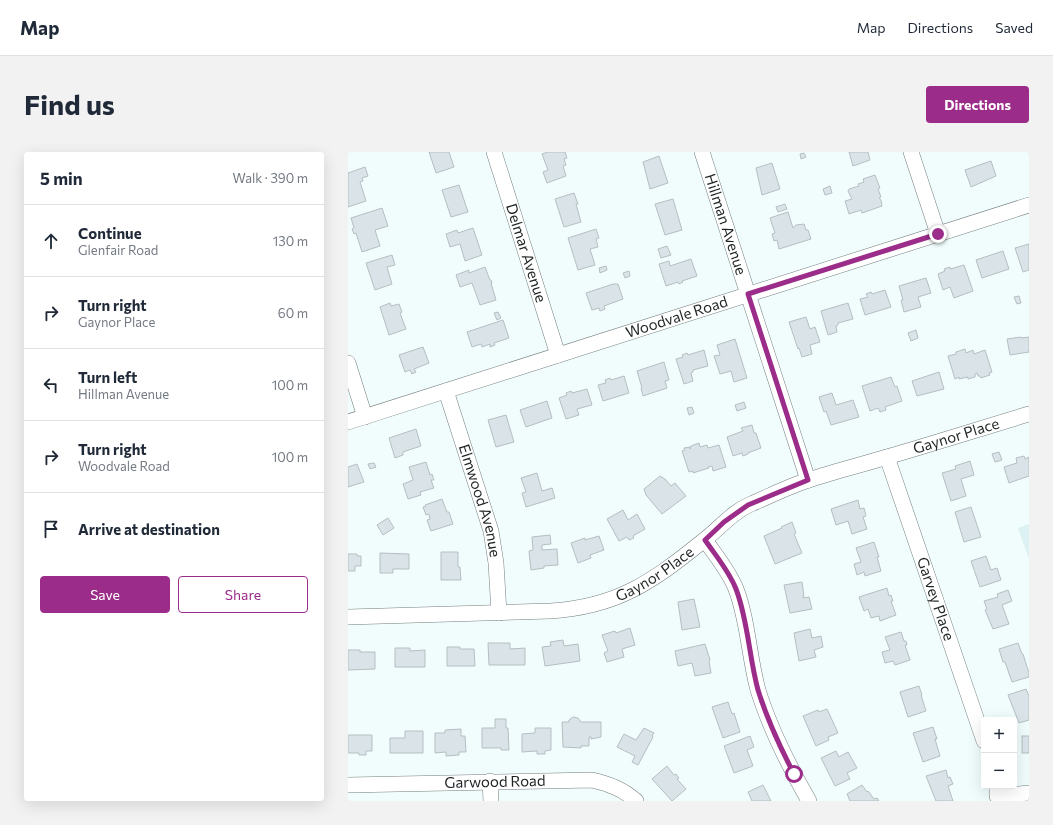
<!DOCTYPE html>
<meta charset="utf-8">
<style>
:root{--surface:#fff;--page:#f2f2f3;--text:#1f2937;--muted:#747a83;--line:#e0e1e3;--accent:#9c2c8a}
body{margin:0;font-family:Commissioner,sans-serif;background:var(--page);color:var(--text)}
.controls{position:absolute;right:12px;bottom:12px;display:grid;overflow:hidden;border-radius:4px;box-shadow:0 4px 16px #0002}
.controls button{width:36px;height:36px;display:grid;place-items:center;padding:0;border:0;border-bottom:1px solid var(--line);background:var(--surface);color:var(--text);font:20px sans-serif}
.stop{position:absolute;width:12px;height:12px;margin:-9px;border:3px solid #9c2c8a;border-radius:50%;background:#fff}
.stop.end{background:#9c2c8a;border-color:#fff;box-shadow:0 1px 4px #0008}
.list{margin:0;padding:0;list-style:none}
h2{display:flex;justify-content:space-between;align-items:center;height:52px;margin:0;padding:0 16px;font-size:17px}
h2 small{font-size:13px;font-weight:400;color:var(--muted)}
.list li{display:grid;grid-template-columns:26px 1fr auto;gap:12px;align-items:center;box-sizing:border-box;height:72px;padding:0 16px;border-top:1px solid var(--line)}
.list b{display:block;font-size:15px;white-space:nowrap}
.list p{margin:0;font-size:13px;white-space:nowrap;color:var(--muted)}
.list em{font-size:13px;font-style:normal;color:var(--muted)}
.actions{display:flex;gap:8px;padding:12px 16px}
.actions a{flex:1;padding:9px 0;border:1px solid var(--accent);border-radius:4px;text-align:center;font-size:14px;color:var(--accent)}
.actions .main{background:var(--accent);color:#fff}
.icon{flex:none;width:22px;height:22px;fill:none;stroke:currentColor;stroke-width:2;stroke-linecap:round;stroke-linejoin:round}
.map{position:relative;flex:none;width:681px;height:649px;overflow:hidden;border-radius:4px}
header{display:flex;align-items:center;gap:24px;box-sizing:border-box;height:56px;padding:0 20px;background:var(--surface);border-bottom:1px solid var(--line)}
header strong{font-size:19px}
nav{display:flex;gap:22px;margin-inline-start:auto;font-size:14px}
.intro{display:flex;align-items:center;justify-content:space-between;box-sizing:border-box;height:96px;padding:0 24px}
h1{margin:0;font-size:28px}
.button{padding:10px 18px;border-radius:4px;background:var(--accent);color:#fff;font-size:14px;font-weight:700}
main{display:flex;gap:24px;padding:0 24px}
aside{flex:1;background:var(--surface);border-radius:4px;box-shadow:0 4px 16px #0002}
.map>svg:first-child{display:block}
</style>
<header>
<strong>Map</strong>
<nav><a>Map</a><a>Directions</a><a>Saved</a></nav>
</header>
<div class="intro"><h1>Find us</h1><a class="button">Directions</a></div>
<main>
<aside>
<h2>5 min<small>Walk · 390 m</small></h2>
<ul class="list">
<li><svg class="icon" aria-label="ahead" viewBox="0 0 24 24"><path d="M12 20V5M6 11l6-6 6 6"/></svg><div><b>Continue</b><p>Glenfair Road</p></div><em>130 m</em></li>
<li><svg class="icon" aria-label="right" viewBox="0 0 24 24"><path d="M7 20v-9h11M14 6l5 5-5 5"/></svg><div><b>Turn right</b><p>Gaynor Place</p></div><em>60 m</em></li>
<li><svg class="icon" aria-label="left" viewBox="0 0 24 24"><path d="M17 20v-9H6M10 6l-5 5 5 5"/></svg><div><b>Turn left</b><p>Hillman Avenue</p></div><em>100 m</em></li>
<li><svg class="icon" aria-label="right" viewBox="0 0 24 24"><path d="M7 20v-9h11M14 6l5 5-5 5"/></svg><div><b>Turn right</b><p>Woodvale Road</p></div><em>100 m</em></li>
<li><svg class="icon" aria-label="arrive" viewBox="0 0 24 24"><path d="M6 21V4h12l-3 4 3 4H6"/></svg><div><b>Arrive at destination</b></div></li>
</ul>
<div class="actions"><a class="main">Save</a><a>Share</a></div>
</aside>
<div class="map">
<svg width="681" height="649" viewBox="0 0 681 649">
<rect width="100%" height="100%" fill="#f1fdfd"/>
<polygon fill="#dcf2f2" points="681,372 681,407 670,376"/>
<g fill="#d9e3e8" stroke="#b5bfc3">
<polygon points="81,0 101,0 106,15 88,21"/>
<polygon points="200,0 217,0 219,6 216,7 218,13 215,14 218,24 199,31 195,20 200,18 194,2"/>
<polygon points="501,0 520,0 522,8 505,14"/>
<polygon points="456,1 458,5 453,7 452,2"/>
<polygon points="311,4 320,31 302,37 295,10"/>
<polygon points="643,9 648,24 623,35 617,18"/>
<polygon points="424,11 432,37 414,43 408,16"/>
<polygon points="17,15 20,24 14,26 15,29 12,30 18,49 0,55 0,21"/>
<polygon points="527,23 532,36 530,37 533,45 531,46 533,48 534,54 514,61 513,58 501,62 497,49 504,47 500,39 501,37 511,34 510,32 516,30 515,27"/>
<polygon points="111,33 120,60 103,65 94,38"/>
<polygon points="482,34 484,41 477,43 475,37"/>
<polygon points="226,41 230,52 228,52 233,70 216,75 207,47"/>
<polygon points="325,47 334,78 317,83 307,52"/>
<polygon points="437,52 439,57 430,60 428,55"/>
<polygon points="34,56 40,74 27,78 32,94 14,100 8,81 6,82 4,77 6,76 3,66"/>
<polygon points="440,60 445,76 448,73 456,72 458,78 460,78 463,87 431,97 429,88 426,89 424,82 427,81 422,66"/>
<polygon points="125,76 134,103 117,109 112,92 102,95 98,82 109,78 110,81"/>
<polygon points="248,77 251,86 248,87 250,95 242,97 247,113 230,118 220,86"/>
<polygon points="681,92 681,118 675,120 667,96"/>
<polygon points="319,94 323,103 313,106 310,97"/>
<polygon points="655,99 661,117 634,126 628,108"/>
<polygon points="44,103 47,113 39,115 44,132 27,138 18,111"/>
<polygon points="343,107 349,124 334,129 335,130 331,132 330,130 318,134 311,112 321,109 322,114"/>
<polygon points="616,113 625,139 606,146 602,135 595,138 590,122 597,119 596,117 602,115 602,117"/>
<polygon points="258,114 259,118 252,121 251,116"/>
<polygon points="137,115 142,128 143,128 144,131 143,131 148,148 132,153 124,131 112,135 108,123 121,118 121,121"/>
<polygon points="281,119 282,124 277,126 275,121"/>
<polygon points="578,126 583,141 570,145 573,155 556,160 553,148 555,148 551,134"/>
<polygon points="265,132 270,132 275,147 256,154 257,157 252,159 251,156 244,158 238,141"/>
<polygon points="537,138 543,155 517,163 512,147 520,145 518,142 523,140 524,142"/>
<polygon points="671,144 673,151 669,152 666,145"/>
<polygon points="42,151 43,154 51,152 54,160 52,161 58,177 41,183 32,155"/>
<polygon points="500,151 505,167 490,171 490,173 488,174 489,180 480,183 473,159"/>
<polygon points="150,160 153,166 149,168 146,161"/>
<polygon points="458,165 462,177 467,175 472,190 462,193 464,202 454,205 451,196 450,197 441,170"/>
<polygon points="155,168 161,186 146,191 147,193 142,195 142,192 134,195 133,192 124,195 119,180"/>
<polygon points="568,178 570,186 563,189 560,181"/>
<polygon points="673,185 673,186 681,185 681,200 662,203 659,187"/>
<polygon points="387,187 399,226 386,230 383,219 372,222 366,204 372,203 369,193"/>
<polygon points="75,195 81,211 66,217 68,220 64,222 62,218 57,220 51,203"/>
<polygon points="617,197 618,201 625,198 626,202 637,198 644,220 641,221 642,223 633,226 632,224 630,224 629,221 627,222 627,225 620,227 620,225 611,227 611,225 607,227 600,204 608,202 608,200"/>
<polygon points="356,198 360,214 345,218 345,220 343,221 345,229 336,232 328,207 335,205 334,203 339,201 340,203"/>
<polygon points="316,210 321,228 317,229 319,236 295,244 293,236 294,236 289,219"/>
<polygon points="591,220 596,237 569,244 564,229"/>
<polygon points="276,224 281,241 255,249 250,233 258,231 257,228 262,226 263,228"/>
<polygon points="543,225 547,235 549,234 554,249 537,255 538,258 532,260 530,256 522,259 514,234"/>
<polygon points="239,237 244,253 229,257 231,263 218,267 211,246 219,243 218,241 223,239 224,241"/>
<polygon points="484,241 488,253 505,248 511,265 483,273 478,259 476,260 471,245"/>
<polygon points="199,249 204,266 178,275 172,258"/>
<polygon points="396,250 398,256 389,259 387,253"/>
<polygon points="344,255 346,261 341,263 339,256"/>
<polygon points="158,263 166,290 148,295 140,268"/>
<polygon points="404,273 406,281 408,281 413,296 400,301 400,302 395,304 394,301 385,304 379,285 395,279 393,276"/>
<polygon points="68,277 73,294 55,300 55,303 47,306 41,286"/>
<polygon points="351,291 352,295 359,293 360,296 371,293 378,315 365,319 364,314 360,315 361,316 345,321 345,319 341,320 334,299 337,298 336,296 342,295 342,297 343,294"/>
<polygon points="651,300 654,308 647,310 644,302"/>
<polygon points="676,304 677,307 681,305 681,324 661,331 656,315 669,311 668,306"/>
<polygon points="622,309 626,323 613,327 618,344 603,349 594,321 608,317 607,314"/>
<polygon points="78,310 82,323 84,322 86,328 83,328 86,336 72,340 73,343 60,347 55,332 65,328 61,315"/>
<polygon points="26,311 28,315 22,317 20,312"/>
<polygon points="9,312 16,330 0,335 0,315"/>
<polygon points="189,321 194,339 204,336 207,346 178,355 174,341 178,340 173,326"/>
<polygon points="312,324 317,327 323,334 327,331 338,344 314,362 298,343 296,337"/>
<polygon points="94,347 99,360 101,360 105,372 83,379 79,368 82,367 81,362 78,363 75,355 78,354 77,353"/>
<polygon points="510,348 512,357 516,356 518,364 515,365 519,377 504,382 500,369 488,373 483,357"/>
<polygon points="623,355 633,385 616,390 607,360"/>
<polygon points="275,358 280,368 289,362 297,377 285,384 286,386 281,388 279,385 271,389 259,367"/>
<polygon points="40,366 46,376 35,383 29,373"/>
<polygon points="444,370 448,381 446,382 454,401 427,412 416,384 434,376 433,375"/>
<polygon points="202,383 203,392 194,393 194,398 209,397 210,413 196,414 196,416 183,418 181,399 185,398 184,385"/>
<polygon points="251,384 256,398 242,403 243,406 230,411 223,391 237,386 237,388"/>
<polygon points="526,390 531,405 529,405 533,419 517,424 516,420 509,423 506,412 513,410 508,396"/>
<polygon points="93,400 110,400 110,415 112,415 113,428 93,428"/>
<polygon points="32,401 61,402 61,417 45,417 45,421 32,421"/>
<polygon points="0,402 9,402 9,404 13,404 13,414 7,414 7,419 0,419"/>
<polygon points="638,404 643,418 649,416 653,428 632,435 623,409"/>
<polygon points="454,430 456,444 455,444 455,446 461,445 464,457 442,461 436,433"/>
<polygon points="539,436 541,444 543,443 545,449 543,449 548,463 532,469 531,464 523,466 520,457 516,459 511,445"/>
<polygon points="660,438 664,449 654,453 661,472 645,477 637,458 639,457 636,449 650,445 649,442"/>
<polygon points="346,447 352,475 334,478 330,450"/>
<polygon points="282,476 287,493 274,497 276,505 259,510 256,501 260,499 254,483 267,479 268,481"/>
<polygon points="462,477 464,486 473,484 475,495 466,498 468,505 451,509 446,481"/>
<polygon points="553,480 556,489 558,489 559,493 557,493 562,508 547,513 545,509 537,511 534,500 542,498 537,485"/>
<polygon points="215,488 216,494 230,492 232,509 197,514 194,495 203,494 202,490"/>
<polygon points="140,491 162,491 162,497 177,496 177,513 141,513"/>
<polygon points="670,491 674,502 675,502 681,521 681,525 664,530 657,510 655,510 651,497"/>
<polygon points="357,492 362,508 361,509 363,521 347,524 344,511 330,514 327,499"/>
<polygon points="99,495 112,495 112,497 126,497 127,514 99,514"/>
<polygon points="47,496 62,496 62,499 77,498 77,515 47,515"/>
<polygon points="0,498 12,498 12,500 27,500 27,517 0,518"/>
<polygon points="571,534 574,543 573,543 578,559 560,565 552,540"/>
<polygon points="678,537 681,544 681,568 671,571 660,543"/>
<polygon points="380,550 384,562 386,561 392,580 375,586 364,555"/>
<polygon points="479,557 490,581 480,585 481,588 468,594 455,564 470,558 471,560"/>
<polygon points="225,565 230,566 233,570 253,570 253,585 243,587 243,585 241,585 241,594 233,594 233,596 215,595 214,570 221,570 221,568"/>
<polygon points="147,567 158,567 158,576 160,576 161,598 153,598 153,596 134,596 134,576 147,576"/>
<polygon points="585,575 589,587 587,587 592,604 575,610 565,581"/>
<polygon points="187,576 203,576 203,598 197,599 197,602 189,602 189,599 174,600 174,582 187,581"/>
<polygon points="296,576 306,581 304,584 305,585 290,613 284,610 287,604 269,595 276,582 288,588"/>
<polygon points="113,577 113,584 117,584 118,600 111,600 111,603 98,604 98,600 87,601 87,581 97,581 97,578"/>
<polygon points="57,579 75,579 75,601 42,601 42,586 57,586"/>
<polygon points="0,583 24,583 24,599 18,599 18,603 11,603 11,601 0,601"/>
<polygon points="402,584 406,595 399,598 405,614 386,621 376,594"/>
<rect x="674" y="584" width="7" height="17"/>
<polygon points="488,599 491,605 500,600 509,616 499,621 502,627 487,634 473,606"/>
<polygon points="319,614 326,623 328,622 331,626 329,627 338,637 324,649 304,627"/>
<polygon points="598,618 600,626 602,625 605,632 600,634 605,649 588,649 578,624"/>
<polygon points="415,633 423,649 404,649 400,640"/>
<polygon points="514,633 519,640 520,639 526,647 529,646 531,649 502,649 499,642"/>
</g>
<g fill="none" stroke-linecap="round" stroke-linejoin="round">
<g stroke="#757f7f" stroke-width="16">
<g id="street">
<path id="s1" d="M146,0l64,203"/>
<path id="s2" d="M354,0l106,328"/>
<polyline points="563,0 590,82"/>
<polyline points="0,211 17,265"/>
<path id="s3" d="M98,239l45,140 5,32 3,50"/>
<path id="s4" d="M0,270l681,-217"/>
<path id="s5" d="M539,305l97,284"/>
<path d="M357,388c11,16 24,31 31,49 12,31 13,68 22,101 12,39 31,76 51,111"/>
<path id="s6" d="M0,465l202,-6c67,-4 102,-29 153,-70 16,-12 29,-29 48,-37 19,-8 38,-18 58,-24 26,-9 52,-15 78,-23 48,-14 95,-29 142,-43"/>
<polyline points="142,629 143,649"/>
<path id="s7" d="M0,633l244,-5c17,4 31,9 44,21"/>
<polyline points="649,634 649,644 681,641"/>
</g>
</g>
<use href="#street" stroke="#fff" stroke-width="15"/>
</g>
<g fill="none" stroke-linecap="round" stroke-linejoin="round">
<path stroke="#9c2c8a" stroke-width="5" d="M446,622c-14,-27 -27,-55 -36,-84 -9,-33 -10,-70 -22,-101 -7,-18 -20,-33 -31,-49l19,-18 24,-17 60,-25 -60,-186 190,-60"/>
</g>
<g text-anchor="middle" stroke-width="4" stroke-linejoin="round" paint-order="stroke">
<g font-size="15" fill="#1f2324" stroke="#fff">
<text dy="5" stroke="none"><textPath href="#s2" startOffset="76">Hillman Avenue</textPath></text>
<text dy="5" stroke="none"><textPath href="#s1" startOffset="106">Delmar Avenue</textPath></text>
<text dy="5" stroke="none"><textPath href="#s4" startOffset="345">Woodvale Road</textPath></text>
<text dy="5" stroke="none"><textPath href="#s6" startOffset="651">Gaynor Place</textPath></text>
<text dy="5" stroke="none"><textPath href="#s3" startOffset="115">Elmwood Avenue</textPath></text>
<text dy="5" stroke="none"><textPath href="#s6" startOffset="315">Gaynor Place</textPath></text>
<text dy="5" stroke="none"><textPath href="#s5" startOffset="150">Garvey Place</textPath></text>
<text dy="5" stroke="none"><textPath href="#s7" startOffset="147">Garwood Road</textPath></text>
</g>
</g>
</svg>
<div class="controls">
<button>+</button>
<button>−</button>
</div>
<div class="stop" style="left:446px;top:622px"></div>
<div class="stop end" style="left:590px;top:82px"></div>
</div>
</main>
